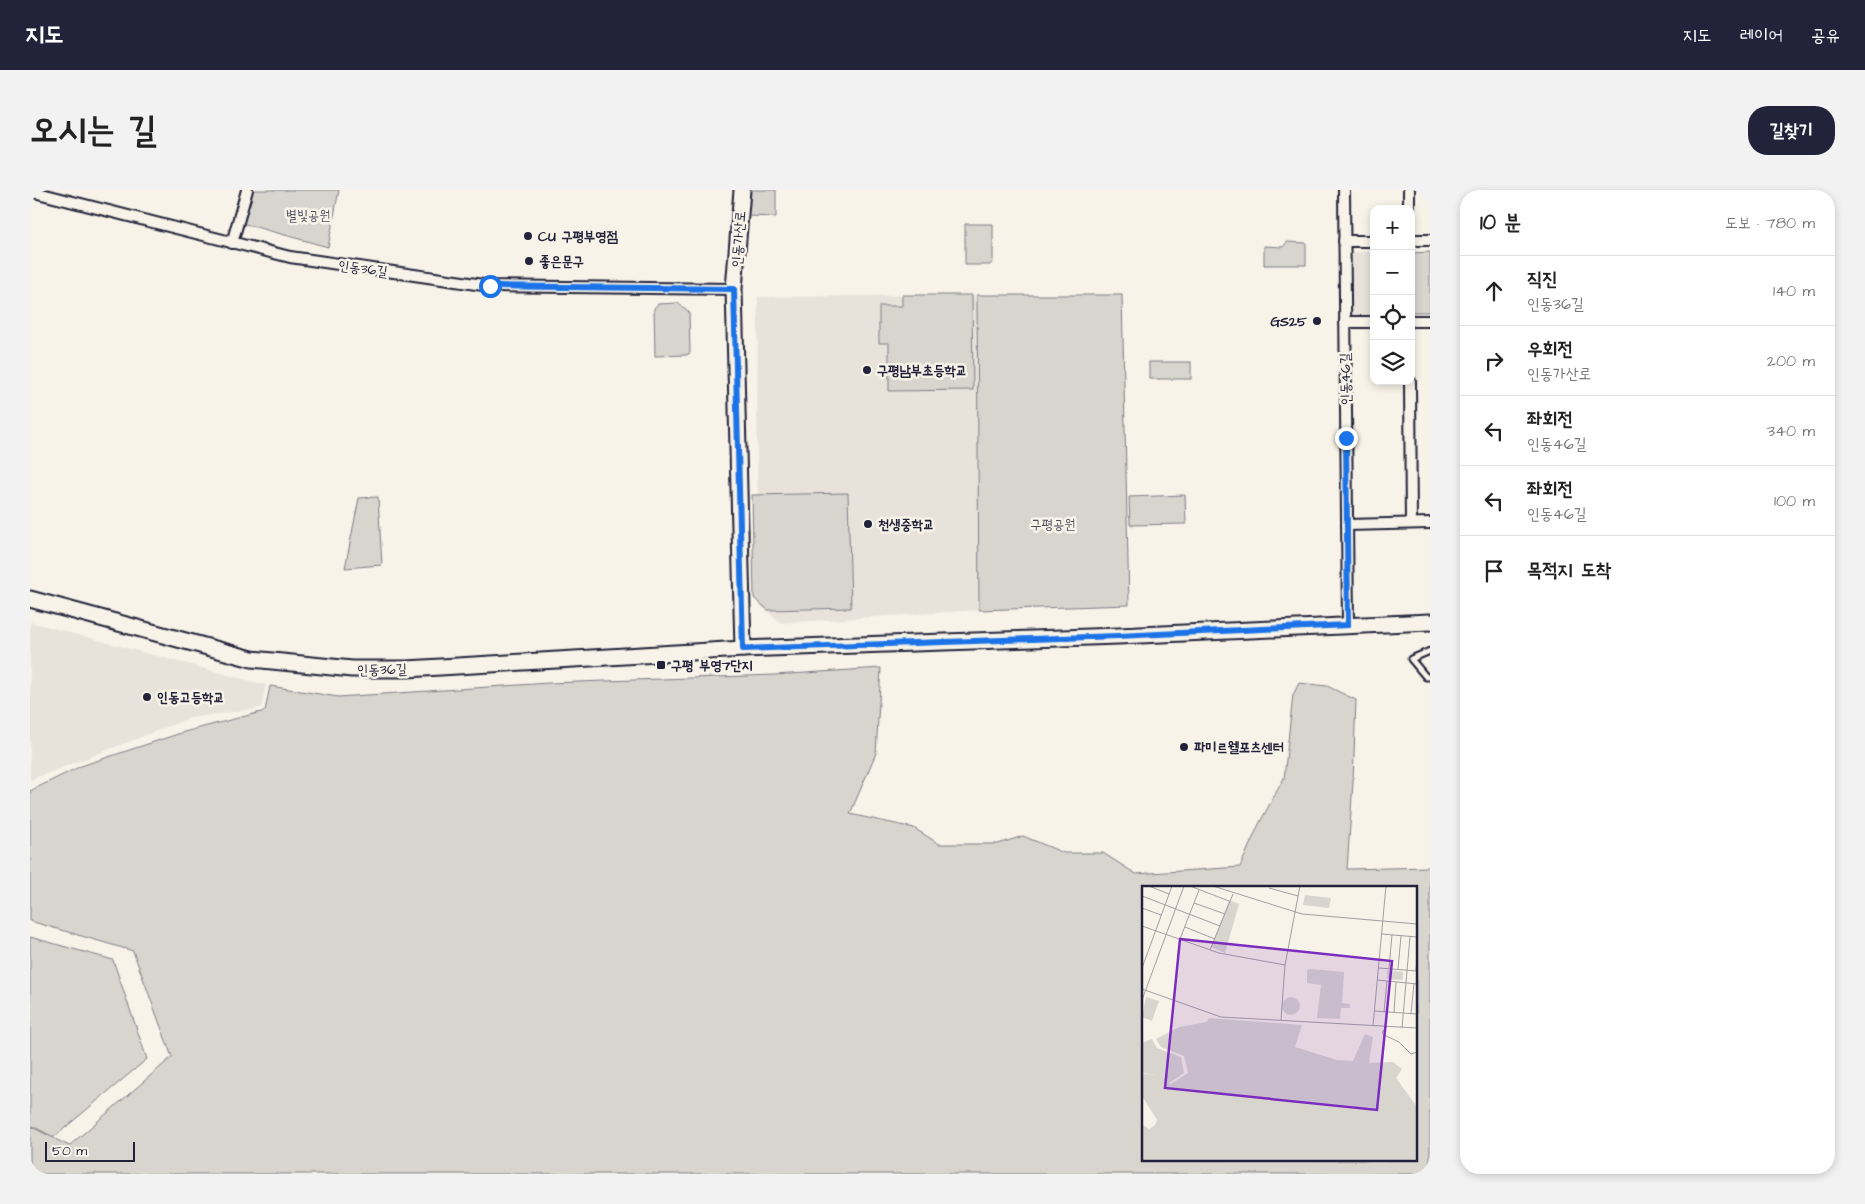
<!DOCTYPE html>
<html lang="ko">
<meta charset="utf-8">
<style>
:root{--surface:#fff;--page:#f2f2f2;--text:#222;--muted:#767676;--line:#e0e0e0;--accent:#22223b}
body{margin:0;font-family:"Architects Daughter","Poor Story",sans-serif;background:var(--page);color:var(--text)}
.controls{position:absolute;right:15px;top:15px;display:grid;overflow:hidden;border-radius:10px;box-shadow:0 2px 8px #0003}
.controls button{width:45px;height:45px;display:grid;place-items:center;padding:0;border:0;border-bottom:1px solid var(--line);background:var(--surface);color:var(--text);font:25px sans-serif}
.scale{position:absolute;left:15px;bottom:12px;width:90px;box-sizing:border-box;padding-left:5px;border:2px solid #22223b;border-top:0;font-size:14px;line-height:18px;white-space:nowrap;color:#22223b;-webkit-text-stroke:4px #f7f3e8;paint-order:stroke}
.stop{position:absolute;width:15px;height:15px;margin:-11px;border:4px solid #1a73e8;border-radius:50%;background:#fff}
.stop.end{background:#1a73e8;border-color:#fff;box-shadow:0 1px 5px #0008}
.list{margin:0;padding:0;list-style:none}
h2{display:flex;justify-content:space-between;align-items:center;height:65px;margin:0;padding:0 20px;font-size:21px}
h2 small{font-size:16px;font-weight:400;color:var(--muted)}
.list li{display:grid;grid-template-columns:32px 1fr auto;gap:15px;align-items:center;box-sizing:border-box;height:70px;padding:0 20px;border-top:1px solid var(--line)}
.list b{display:block;font-size:19px;white-space:nowrap}
.list p{margin:0;font-size:16px;white-space:nowrap;color:var(--muted)}
.list em{font-size:16px;font-style:normal;color:var(--muted)}
.icon{flex:none;width:28px;height:28px;fill:none;stroke:currentColor;stroke-width:2;stroke-linecap:round;stroke-linejoin:round}
.map{position:relative;flex:none;width:1400px;height:984px;overflow:hidden;border-radius:20px}
header{display:flex;align-items:center;gap:30px;box-sizing:border-box;height:70px;padding:0 25px;background:var(--accent);color:#fff}
header strong{font-size:24px}
nav{display:flex;gap:28px;margin-inline-start:auto;font-size:18px}
.intro{display:flex;align-items:center;justify-content:space-between;box-sizing:border-box;height:120px;padding:0 30px}
h1{margin:0;font-size:35px}
.button{padding:12px 22px;border-radius:20px;background:var(--accent);color:#fff;font-size:18px;font-weight:700}
main{display:flex;gap:30px;padding:0 30px}
aside{flex:1;background:var(--surface);border-radius:20px;box-shadow:0 2px 8px #0003}
.map>svg:first-child{display:block}
</style>
<header>
<strong>지도</strong>
<nav><a>지도</a><a>레이어</a><a>공유</a></nav>
</header>
<div class="intro"><h1>오시는 길</h1><a class="button">길찾기</a></div>
<main>
<div class="map">
<svg width="1400" height="984" viewBox="0 0 1400 984">
<rect width="100%" height="100%" fill="#f7f3e8"/>
<filter id="ink" filterUnits="userSpaceOnUse"><feTurbulence type="fractalNoise" baseFrequency=".02" numOctaves="2"/><feDisplacementMap in="SourceGraphic" scale="10" xChannelSelector="R" yChannelSelector="G"/><feConvolveMatrix kernelMatrix="1 2 1 2 8 2 1 2 1" color-interpolation-filters="sRGB"/></filter>
<g filter="url(#ink)">
<g fill="#e7e3db">
<polygon points="1321,62 1344,62 1344,129 1322,129"/>
<polygon points="947,105 949,420 751,433 729,414 727,255 728,107"/>
<polygon points="0,432 236,495 231,518 160,528 0,590"/>
</g>
<g fill="#d8d5cf" stroke="#7d7c85" fill-rule="evenodd">
<polygon points="216,0 309,0 298,57 208,32"/>
<polygon points="716,0 746,0 746,27 715,26"/>
<polygon points="935,34 963,34 963,71 960,75 935,75"/>
<polygon points="1257,52 1276,53 1276,75 1234,75 1234,56 1253,57"/>
<polygon points="1400,62 1400,122 1381,122 1381,63"/>
<polygon points="872,105 942,105 943,200 859,201 859,153 849,153 849,116 872,116"/>
<polygon points="947,105 1092,105 1099,415 949,420"/>
<polygon points="648,113 659,122 660,163 656,165 625,166 624,118 628,114"/>
<rect x="1119" y="172" width="42" height="17"/>
<polygon points="818,303 821,418 738,420 724,408 722,305"/>
<polygon points="1155,305 1156,334 1100,335 1099,307"/>
<polygon points="348,307 352,375 315,378 329,308"/>
<path d="M851,478l-5,85 -26,61 64,14 25,16h59l25,-8 41,17h39l33,21 104,-7 19,-43 25,-46 9,-83 6,-12 28,3 29,14 -3,82 -6,87 83,-2v307h-1400v-48l39,20 103,-89 -39,-106 -103,-30v-130l51,-25 103,-34 81,-21 5,-25 68,11 211,-14 226,-8zM1114,698h272v272h-272z"/>
<polygon points="0,747 83,770 117,869 24,947 0,935"/>
</g>
<g fill="none" stroke-linecap="round" stroke-linejoin="round">
<g stroke="#22223b" stroke-width="9">
<polyline id="lane" points="1400,461 1381,469 1396,487 1400,487"/>
</g>
<g stroke="#22223b" stroke-width="14">
<g id="street">
<polyline points="1314,0 1318,435"/>
<polyline points="1379,0 1379,19"/>
<polyline points="0,1 260,67 460,96 704,99"/>
<polyline points="1381,50 1400,50"/>
<polyline points="1314,51 1344,51"/>
<polyline points="202,53 217,0"/>
<polyline points="1381,131 1400,131"/>
<polyline points="1315,132 1344,132"/>
<polyline points="1380,191 1381,333"/>
<polyline points="1317,335 1400,333"/>
</g>
</g>
<g stroke="#22223b" stroke-width="19">
<g id="secondary">
<polyline points="712,0 704,99 713,459"/>
<polyline points="0,409 222,469 322,479 377,479 713,459 1088,446 1400,432"/>
</g>
</g>
<use href="#lane" stroke="#f7f3e8" stroke-width="5"/>
<use href="#street" stroke="#f7f3e8" stroke-width="10"/>
<use href="#secondary" stroke="#f7f3e8" stroke-width="15"/>
</g>
</g>
<g fill="none" stroke-linecap="round" stroke-linejoin="round" filter="url(#ink)">
<polyline stroke="#1a73e8" stroke-width="6" points="460,96 704,99 713,459 1088,446 1318,435 1316,248"/>
</g>
<g fill="#22223b" stroke="#f7f3e8" stroke-width="2">
<circle cx="498" cy="46" r="5"/>
<circle cx="499" cy="71" r="5"/>
<circle cx="1287" cy="131" r="5"/>
<circle cx="837" cy="180" r="5"/>
<circle cx="838" cy="334" r="5"/>
<rect x="626" y="470" width="10" height="10" rx="2.5"/>
<circle cx="117" cy="507" r="5"/>
<circle cx="1154" cy="557" r="5"/>
</g>
<g text-anchor="middle" stroke-width="5" stroke-linejoin="round" paint-order="stroke">
<g font-size="14" fill="#504f60" stroke="#f7f3e8">
<text x="278" y="30">별빛공원</text>
<text x="1023" y="339">구평공원</text>
</g>
<g font-size="14" font-weight="bold" fill="#22223b" stroke="#f7f3e8" text-anchor="start">
<text x="508" y="51">CU 구평부영점</text>
<text x="509" y="76">좋은문구</text>
<text x="1277" y="136" text-anchor="end">GS25</text>
<text x="847" y="185">구평남부초등학교</text>
<text x="848" y="339">천생중학교</text>
<text x="641" y="480">구평 부영7단지</text>
<text x="127" y="512">인동고등학교</text>
<text x="1164" y="562">파미르웰포츠센터</text>
</g>
<g font-size="14" fill="#22223b" stroke="#f7f3e8">
<text transform="translate(708 49) rotate(-86)" y="5">인동가산로</text>
<text transform="translate(333 78) rotate(8)" y="5">인동36길</text>
<text transform="translate(1315 189) rotate(-91)" y="5">인동46길</text>
<text transform="translate(352 479) rotate(-1)" y="5">인동36길</text>
</g>
</g>
<g transform="translate(1112 696)">
<rect width="275" height="275" fill="#f7f3e8"/>
<path d="M163,9l26,3 -2,10 -26,-3zM87,14l10,4 -14,49 -14,-6zM169,83l33,3 -2,31 8,1v4h-9l-1,11 -23,-1 4,-33 -14,-2v-13zM245,84l16,2v8l-16,-1zM140 120a9 9 0 1 1 18 0a9 9 0 1 1-18 0ZM4,111l13,4 -7,20 -10,-4zM67,132l93,7 -7,22 42,13 16,1 12,-27 8,3 -4,26 24,-1 9,7 -6,9 21,29v54h-275v-37l7,5 6,-4 2,-5 -15,-24 1,-22 14,1 -15,-2v-30l10,-4 5,9 24,9 3,16 -15,10 2,1 17,-11 -4,-17 -23,-9 -5,-8 23,-12 28,-5z" fill="#d8d5cf"/>
<path fill="none" stroke="#a29fa3" stroke-width="1" d="M7,0l20,8M48,0l39,15M71,0l89,28 115,10M127,2l29,8M0,10l78,30M52,17l31,11M0,22l19,7M0,40l77,27 66,12M43,41l30,12M240,48l35,3M38,53l19,-49M68,64l23,-56M0,82l30,-82M237,82l38,3M247,82l3,-33M256,83l3,-33M274,85l1,-18M235,94l40,4M0,103l79,28 196,11M0,114l42,-114M232,125l43,3M242,126l3,-31M252,126l2,-30M269,128l3,-31M139,134l4,-55 15,-79M231,140l13,-140M245,141l-5,5 2,3 15,7 12,12 6,-2M260,142l8,-91"/>
<path fill="#7b2cbf" fill-opacity="0.15" stroke="#7b2cbf" stroke-width="2.5" d="M38,53l212,22 -15,149 -212,-22z"/>
<rect width="275" height="275" fill="none" stroke="#22223b" stroke-width="2.5"/>
</g>
</svg>
<div class="controls">
<button>+</button>
<button>−</button>
<button><svg class="icon" aria-label="locate" viewBox="0 0 24 24"><circle cx="12" cy="12" r="6"/><path d="M12 2v4M12 18v4M2 12h4M18 12h4"/></svg></button>
<button><svg class="icon" aria-label="layers" viewBox="0 0 24 24"><path d="M12 4l9 5-9 5-9-5zM3 14l9 5 9-5"/></svg></button>
</div>
<div class="scale">50 m</div>
<div class="stop" style="left:460px;top:96px"></div>
<div class="stop end" style="left:1316px;top:248px"></div>
</div>
<aside>
<h2>10 분<small>도보 · 780 m</small></h2>
<ul class="list">
<li><svg class="icon" aria-label="ahead" viewBox="0 0 24 24"><path d="M12 20V5M6 11l6-6 6 6"/></svg><div><b>직진</b><p>인동36길</p></div><em>140 m</em></li>
<li><svg class="icon" aria-label="right" viewBox="0 0 24 24"><path d="M7 20v-9h11M14 6l5 5-5 5"/></svg><div><b>우회전</b><p>인동가산로</p></div><em>200 m</em></li>
<li><svg class="icon" aria-label="left" viewBox="0 0 24 24"><path d="M17 20v-9H6M10 6l-5 5 5 5"/></svg><div><b>좌회전</b><p>인동46길</p></div><em>340 m</em></li>
<li><svg class="icon" aria-label="left" viewBox="0 0 24 24"><path d="M17 20v-9H6M10 6l-5 5 5 5"/></svg><div><b>좌회전</b><p>인동46길</p></div><em>100 m</em></li>
<li><svg class="icon" aria-label="arrive" viewBox="0 0 24 24"><path d="M6 21V4h12l-3 4 3 4H6"/></svg><div><b>목적지 도착</b></div></li>
</ul>
</aside>
</main>
